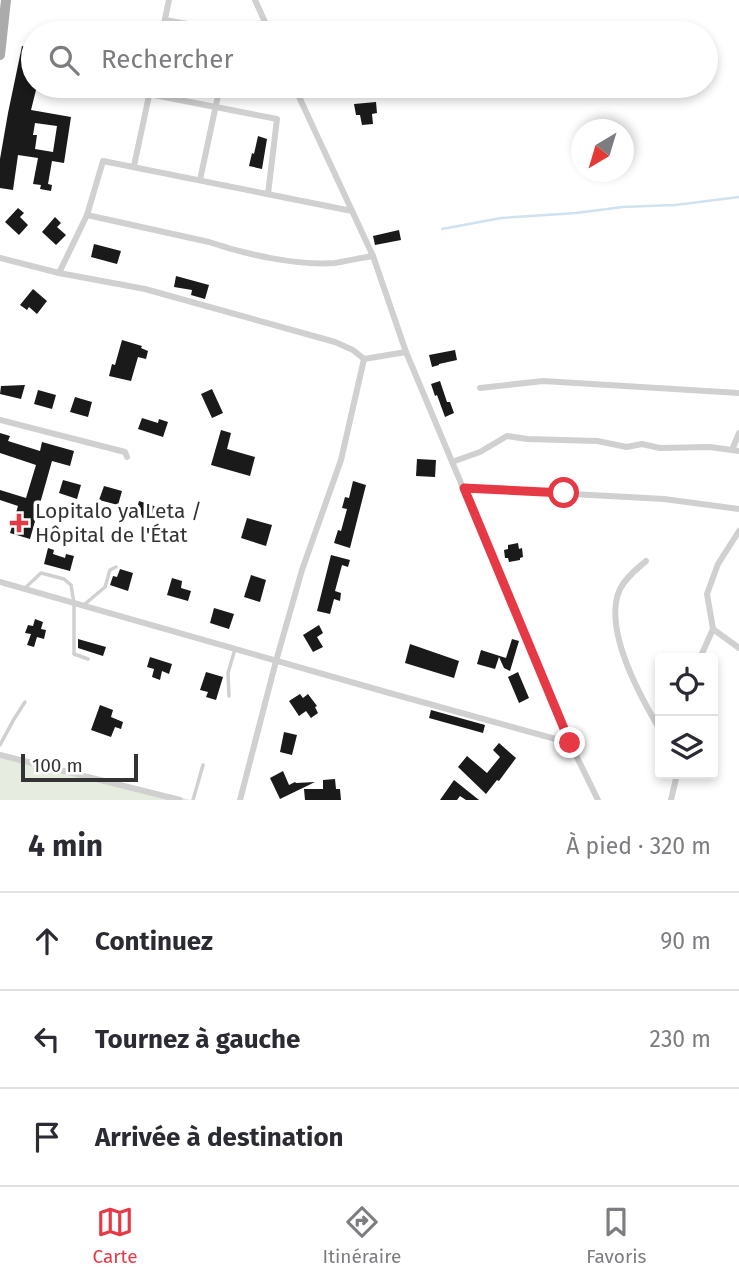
<!DOCTYPE html>
<html lang="fr">
<meta charset="utf-8">
<style>
:root{--surface:#fff;--page:#f2f2f3;--text:#2b2b33;--muted:#7c7c81;--line:#e1e1e2;--accent:#e63946}
body{margin:0;font-family:"Fira Sans",sans-serif;background:var(--page);color:var(--text)}
.controls{position:absolute;right:21px;bottom:21px;display:grid;overflow:hidden;border-radius:7px;box-shadow:0 4px 10px #0003}
.controls button{width:63px;height:63px;display:grid;place-items:center;padding:0;border:0;border-bottom:2px solid var(--line);background:var(--surface);color:var(--text);font:35px sans-serif}
.compass{position:absolute;left:571px;top:119px;width:63px;height:63px;border-radius:50%;background:var(--surface);box-shadow:0 4px 10px #0003;rotate:218deg}
.scale{position:absolute;left:21px;bottom:18px;width:117px;box-sizing:border-box;padding-left:7px;border:4px solid #333;border-top:0;font-size:19px;line-height:24px;white-space:nowrap;color:#333;-webkit-text-stroke:5px #fff;paint-order:stroke}
.stop{position:absolute;width:21px;height:21px;margin:-16px;border:5px solid #e63946;border-radius:50%;background:#fff}
.stop.end{background:#e63946;border-color:#fff;box-shadow:0 2px 7px #0008}
.list{margin:0;padding:0;list-style:none}
h2{display:flex;justify-content:space-between;align-items:center;height:91px;margin:0;padding:0 28px;font-size:30px}
h2 small{font-size:23px;font-weight:400;color:var(--muted)}
.list li{display:grid;grid-template-columns:46px 1fr auto;gap:21px;align-items:center;box-sizing:border-box;height:98px;padding:0 28px;border-top:2px solid var(--line)}
.list b{display:block;font-size:26px;white-space:nowrap}
.list em{font-size:23px;font-style:normal;color:var(--muted)}
.icon{flex:none;width:38px;height:38px;fill:none;stroke:currentColor;stroke-width:2;stroke-linecap:round;stroke-linejoin:round}
.map{position:relative;flex:none;width:739px;height:800px;overflow:hidden}
.search{position:absolute;background:var(--surface);box-shadow:0 4px 10px #0003;left:21px;right:21px;top:21px;height:77px;display:flex;align-items:center;gap:18px;box-sizing:border-box;padding:0 24px;border-radius:38px;color:var(--muted);font-size:26px}
.sheet{height:385px;background:var(--surface)}
nav{display:flex;justify-content:space-around;align-items:center;box-sizing:border-box;height:98px;border-top:2px solid var(--line);background:var(--surface);font-size:19px;color:var(--muted)}
nav a{display:grid;justify-items:center;gap:4px}
nav .on{color:var(--accent)}
.map>svg:first-child{display:block}
</style>
<div class="map">
<svg width="739" height="800" viewBox="0 0 739 800">
<rect width="100%" height="100%" fill="#fff"/>
<polygon fill="#e6ecdf" points="0,753 191,800 0,800"/>
<g fill="none" stroke-linecap="round" stroke-linejoin="round">
<polyline stroke="#cfe2ee" stroke-width="2.5" points="442,229 501,218 576,213 623,207 675,205 739,197"/>
</g>
<g fill="#1a1a1a" fill-rule="evenodd">
<path d="M22,46l11,3v37h4l-6,24 40,7 -7,46 -12,-2 -4,23 4,1 -1,6 -11,-2 1,-4 -8,-1 5,-26 -20,-3 -5,35 -13,-2v-29l8,-46zM35,123l22,3 -4,26 -18,-3 2,-14h-4z"/>
<polygon points="376,102 377,113 372,114 373,124 362,125 360,115 356,115 354,104"/>
<polygon points="258,136 267,139 262,169 249,166 252,153 254,154"/>
<polygon points="18,208 24,213 20,217 28,225 19,235 5,222"/>
<polygon points="55,217 61,223 57,227 66,235 56,245 42,232"/>
<polygon points="399,230 401,240 375,245 373,236"/>
<polygon points="94,244 121,251 117,264 91,257"/>
<polygon points="176,276 209,285 205,299 191,295 192,290 174,287"/>
<polygon points="33,289 47,301 37,314 29,307 27,310 20,305"/>
<polygon points="122,340 142,346 141,348 148,351 146,359 138,357 131,381 109,376 112,364 115,365"/>
<polygon points="455,350 457,360 439,364 439,365 432,367 429,355"/>
<polygon points="440,381 447,402 450,402 454,413 445,417 437,395 435,396 431,384"/>
<polygon points="25,385 21,399 0,394 1,386"/>
<polygon points="212,389 223,413 212,418 201,394"/>
<polygon points="38,390 56,395 52,409 34,404"/>
<polygon points="75,397 92,402 88,417 70,412"/>
<polygon points="142,418 158,423 159,419 168,422 163,437 138,429"/>
<polygon points="221,430 231,433 227,449 255,457 250,476 211,465"/>
<polygon points="0,433 10,436 8,441 40,451 42,442 74,451 70,466 52,461 30,539 10,533 18,506 0,500 0,490 26,498 36,465 0,453"/>
<polygon points="417,459 436,460 435,477 416,476"/>
<polygon points="63,480 81,485 77,499 59,493"/>
<polygon points="353,481 366,485 350,548 334,543 338,530 341,531 347,509 342,508 345,497 349,498"/>
<polygon points="104,486 122,491 118,505 99,500"/>
<polygon points="139,501 157,507 153,521 135,515"/>
<polygon points="247,518 272,525 266,546 241,538"/>
<polygon points="518,543 519,549 522,548 523,557 520,558 520,560 509,562 508,558 505,558 504,550 508,549 508,545"/>
<polygon points="48,548 54,550 53,554 65,558 66,554 74,556 70,571 44,564"/>
<polygon points="331,555 350,560 348,567 342,565 335,591 341,593 340,601 334,599 330,614 317,611"/>
<polygon points="120,569 133,573 128,591 110,585 113,576 117,577"/>
<polygon points="251,575 266,580 260,602 244,597"/>
<polygon points="172,578 182,581 181,588 191,591 188,601 167,595"/>
<polygon points="214,608 234,614 229,629 210,623"/>
<polygon points="35,619 43,622 41,629 46,630 44,639 37,637 34,647 27,645 31,634 25,633 28,625 33,626"/>
<polygon points="319,625 323,633 317,637 323,647 313,652 303,635"/>
<polygon points="78,639 106,647 103,656 78,648"/>
<polygon points="512,639 519,641 510,671 504,668 499,657 495,669 477,664 481,650 506,658"/>
<polygon points="410,644 459,661 454,678 405,663"/>
<polygon points="150,657 172,664 169,674 162,671 160,680 152,677 154,669 147,667"/>
<polygon points="206,672 223,677 216,700 206,697 208,692 200,690"/>
<polygon points="518,672 529,698 519,703 508,677"/>
<polygon points="300,694 303,698 308,694 317,706 315,707 318,713 311,718 306,711 299,716 289,701"/>
<polygon points="100,705 113,710 111,717 123,722 121,729 115,727 111,737 91,730"/>
<polygon points="431,710 485,725 483,733 429,718"/>
<polygon points="284,732 297,735 292,755 280,752"/>
<polygon points="499,743 516,758 499,781 497,780 486,794 458,767 467,756 487,773 500,757 493,750"/>
<polygon points="283,771 289,785 295,782 296,783 315,782 280,799 270,778"/>
<polygon points="335,779 336,789 340,789 341,800 305,800 304,789 323,789 323,780"/>
<polygon points="454,780 479,800 466,800 460,796 457,800 440,800"/>
</g>
<g fill="none" stroke-linecap="round" stroke-linejoin="round">
<g stroke="#d0d0d0" stroke-width="3.5">
<polyline points="24,589 41,573 64,579 71,585 74,603 74,654 88,659"/>
<polyline points="85,604 105,587 110,570 116,567"/>
<polyline points="229,696 228,673 235,649"/>
<polyline points="0,745 14,719 25,702"/>
<polyline points="193,800 203,765"/>
</g>
<g stroke="#d0d0d0" stroke-width="6">
<polyline points="255,0 270,33"/>
<polyline points="165,20 236,33"/>
<polyline points="162,33 169,0"/>
<polyline points="294,86 373,256 406,352 570,743 598,800"/>
<polyline points="149,94 277,119 268,194"/>
<polyline points="134,166 151,86"/>
<polyline points="200,180 220,86"/>
<path d="M87,215l122,27c35,12 88,24 126,21 12,-2 25,-5 38,-7"/>
<polyline points="0,258 59,273 145,289 335,342 353,350 364,359 341,460 302,570 276,661 240,800"/>
<polyline points="59,273 87,215 103,161 352,211"/>
<polyline points="364,359 406,352"/>
<polyline points="480,388 543,381 739,393"/>
<polyline points="0,420 125,452 127,457"/>
<polyline points="732,450 739,433"/>
<polyline points="452,462 480,452 507,436 527,439 597,441 627,447 642,444 660,448 710,447 739,451"/>
<polyline points="464,488 664,499 739,509"/>
<path d="M646,561c-9,8 -20,16 -26,28 -18,39 20,107 40,141"/>
<polyline points="0,582 393,694 570,743"/>
<polyline points="713,629 707,594 718,564 739,531"/>
<polyline points="700,658 713,629 739,648"/>
<polyline points="0,755 180,800"/>
<polyline points="671,800 677,774"/>
</g>
<polyline stroke="#ababab" stroke-width="10" points="0,55 6,0"/>
</g>
<g fill="none" stroke-linecap="round" stroke-linejoin="round">
<polyline stroke="#e63946" stroke-width="9" points="564,493 464,488 570,743"/>
</g>
<path fill="#e63946" stroke="#fff" stroke-width="2.5" d="M15.5 512.5h7v7h7v7h-7v7h-7v-7h-7v-7h7z"/>
<g text-anchor="middle" stroke-width="7" stroke-linejoin="round" paint-order="stroke">
<g font-size="21" fill="#333" stroke="#fff" text-anchor="start">
<text x="35" y="518">Lopitalo ya Leta /<tspan x="35" dy="24">Hôpital de l'État</tspan></text>
</g>
</g>
</svg>
<div class="controls">
<button><svg class="icon" aria-label="locate" viewBox="0 0 24 24"><circle cx="12" cy="12" r="6"/><path d="M12 2v4M12 18v4M2 12h4M18 12h4"/></svg></button>
<button><svg class="icon" aria-label="layers" viewBox="0 0 24 24"><path d="M12 4l9 5-9 5-9-5zM3 14l9 5 9-5"/></svg></button>
</div>
<svg class="compass" viewBox="-18 -18 36 36"><path d="M0-13l5 13h-10z" fill="#e53935"/><path d="M0 13l5-13h-10z" fill="#7c7c81"/></svg>
<div class="scale">100 m</div>
<div class="stop" style="left:564px;top:493px"></div>
<div class="stop end" style="left:570px;top:743px"></div>
<div class="search"><svg class="icon" aria-label="search" viewBox="0 0 24 24"><circle cx="10" cy="10" r="6"/><path d="M15 15l6 6"/></svg>Rechercher</div>
</div>
<section class="sheet">
<h2>4 min<small>À pied · 320 m</small></h2>
<ul class="list">
<li><svg class="icon" aria-label="ahead" viewBox="0 0 24 24"><path d="M12 20V5M6 11l6-6 6 6"/></svg><div><b>Continuez</b></div><em>90 m</em></li>
<li><svg class="icon" aria-label="left" viewBox="0 0 24 24"><path d="M17 20v-9H6M10 6l-5 5 5 5"/></svg><div><b>Tournez à gauche</b></div><em>230 m</em></li>
<li><svg class="icon" aria-label="arrive" viewBox="0 0 24 24"><path d="M6 21V4h12l-3 4 3 4H6"/></svg><div><b>Arrivée à destination</b></div></li>
</ul>
</section>
<nav>
<a class="on"><svg class="icon" aria-label="map" viewBox="0 0 24 24"><path d="M3 6l6-2 6 2 6-2v14l-6 2-6-2-6 2zM9 4v14M15 6v14"/></svg>Carte</a>
<a><svg class="icon" aria-label="directions" viewBox="0 0 24 24"><path d="M12 3l9 9-9 9-9-9zM9 14v-3h6M13 9l2 2-2 2"/></svg>Itinéraire</a>
<a><svg class="icon" aria-label="saved" viewBox="0 0 24 24"><path d="M7 4h10v16l-5-4-5 4z"/></svg>Favoris</a>
</nav>
